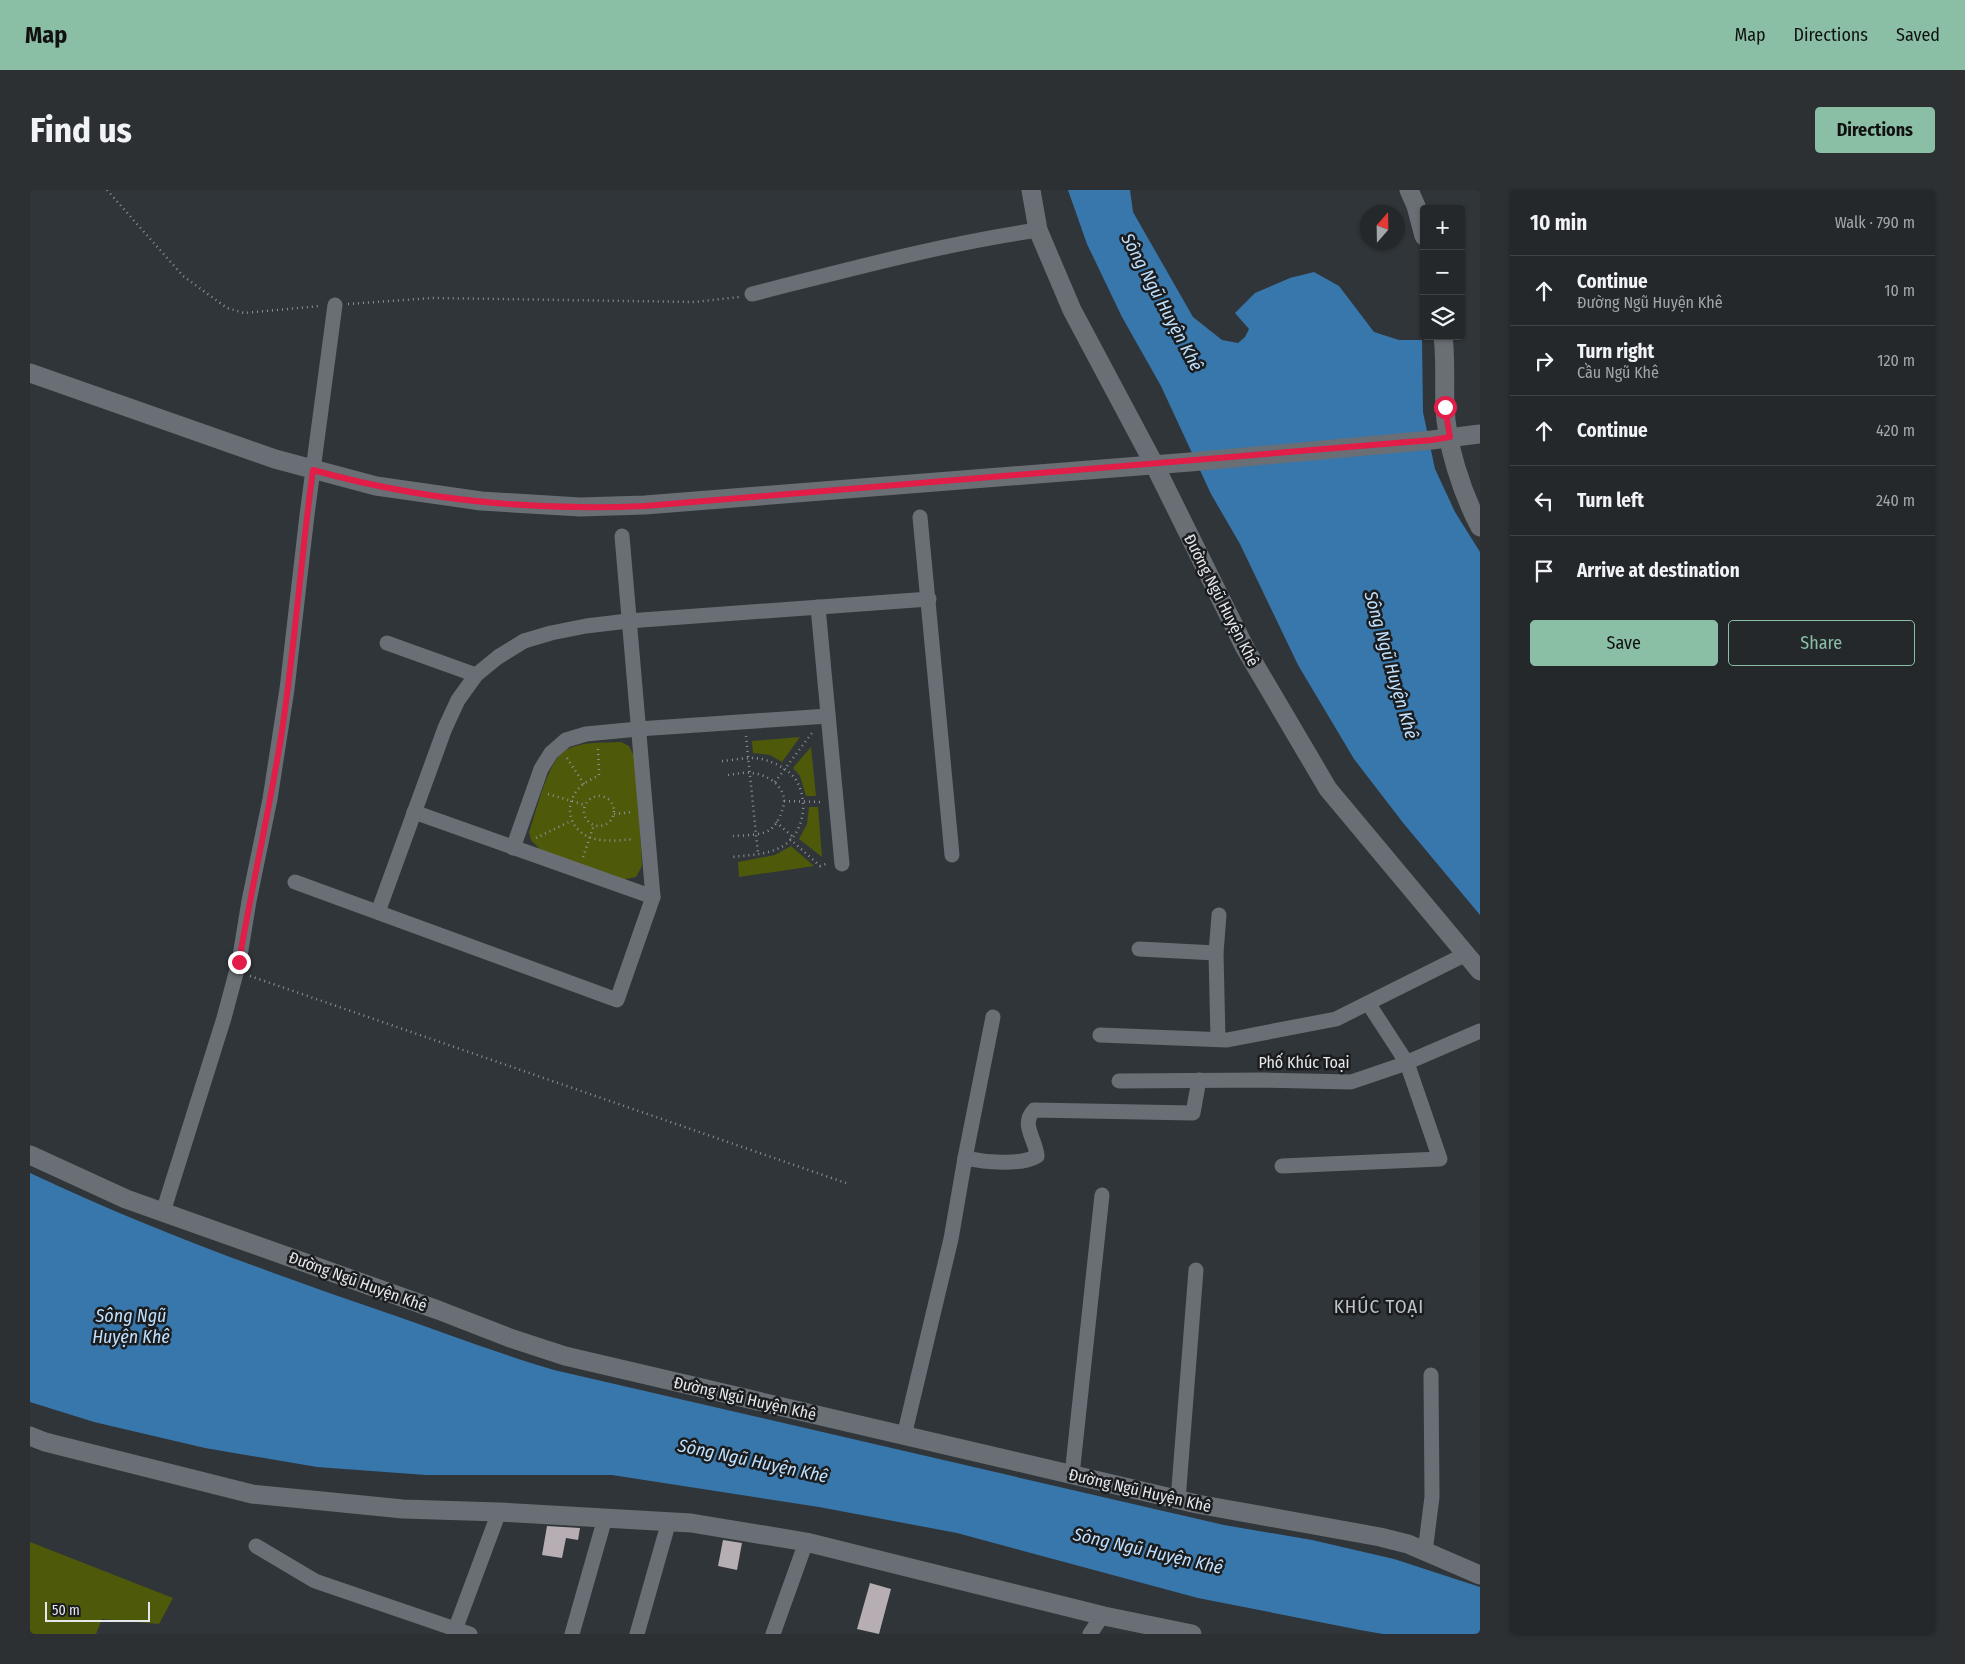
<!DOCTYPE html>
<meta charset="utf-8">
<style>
:root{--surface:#24282b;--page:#2c3033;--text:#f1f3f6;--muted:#a3a6a9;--line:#414447;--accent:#8abfa5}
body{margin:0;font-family:"Fira Sans Condensed",sans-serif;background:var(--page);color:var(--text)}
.controls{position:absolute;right:15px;top:15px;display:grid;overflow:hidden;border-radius:5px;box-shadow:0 1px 4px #0004}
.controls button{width:45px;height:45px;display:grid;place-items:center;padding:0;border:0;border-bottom:1px solid var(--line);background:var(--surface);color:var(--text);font:25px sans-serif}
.compass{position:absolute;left:1330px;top:15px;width:45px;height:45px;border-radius:50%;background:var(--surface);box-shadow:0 1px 4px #0004;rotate:20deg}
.scale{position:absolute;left:15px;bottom:12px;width:105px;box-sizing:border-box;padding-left:5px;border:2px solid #e5e8eb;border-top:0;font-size:14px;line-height:18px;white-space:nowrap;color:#e5e8eb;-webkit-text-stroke:4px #1a1c1e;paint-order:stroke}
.stop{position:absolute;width:15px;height:15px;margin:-11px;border:4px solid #e11d48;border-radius:50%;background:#fff}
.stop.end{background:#e11d48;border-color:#fff;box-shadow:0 1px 5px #0008}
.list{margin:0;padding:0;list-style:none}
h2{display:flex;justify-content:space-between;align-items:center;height:65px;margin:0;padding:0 20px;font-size:21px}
h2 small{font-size:16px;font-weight:400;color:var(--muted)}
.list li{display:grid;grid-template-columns:32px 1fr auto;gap:15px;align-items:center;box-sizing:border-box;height:70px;padding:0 20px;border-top:1px solid var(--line)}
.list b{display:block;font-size:19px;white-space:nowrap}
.list p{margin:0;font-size:16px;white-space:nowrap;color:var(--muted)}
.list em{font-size:16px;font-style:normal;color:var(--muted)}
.actions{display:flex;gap:10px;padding:15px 20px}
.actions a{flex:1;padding:11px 0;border:1px solid var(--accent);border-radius:5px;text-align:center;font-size:18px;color:var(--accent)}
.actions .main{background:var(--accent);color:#111}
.icon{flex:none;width:28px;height:28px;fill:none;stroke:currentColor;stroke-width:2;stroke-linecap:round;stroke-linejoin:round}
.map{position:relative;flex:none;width:1450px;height:1444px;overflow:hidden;border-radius:5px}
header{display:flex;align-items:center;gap:30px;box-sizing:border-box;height:70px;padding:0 25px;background:var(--accent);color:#111}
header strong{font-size:24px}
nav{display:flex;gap:28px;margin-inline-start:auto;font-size:18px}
.intro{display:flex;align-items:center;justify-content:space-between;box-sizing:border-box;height:120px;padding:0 30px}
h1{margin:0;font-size:35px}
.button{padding:12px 22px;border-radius:5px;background:var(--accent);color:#111;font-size:18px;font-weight:700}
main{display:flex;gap:30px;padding:0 30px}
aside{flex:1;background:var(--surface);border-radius:5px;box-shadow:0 1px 4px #0004}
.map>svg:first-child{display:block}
</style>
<header>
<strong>Map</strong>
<nav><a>Map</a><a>Directions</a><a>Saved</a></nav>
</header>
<div class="intro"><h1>Find us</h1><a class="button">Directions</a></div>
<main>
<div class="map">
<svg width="1450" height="1444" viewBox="0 0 1450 1444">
<rect width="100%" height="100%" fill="#303539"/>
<g fill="#4e5a0a">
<polygon points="770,547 752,572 740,565 723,563 722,551"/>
<path d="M591,552l8,4 7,14 6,106 -6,11 -15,3 -80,-30 -10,-10 -2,-8c8,-21 18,-73 39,-83 16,-8 36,-6 53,-7z"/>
<polygon points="781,557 786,606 776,606 770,586 763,578"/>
<polygon points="779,617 788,617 792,667 769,649 777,634"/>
<polygon points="761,656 784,676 709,687 708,672 745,665"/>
<polygon points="0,1352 143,1408 129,1434 72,1429 66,1444 0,1444"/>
</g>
<g fill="#3877ac">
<polygon points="1038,0 1100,0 1103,22 1163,127 1192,150 1208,153 1215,147 1219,139 1205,123 1225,103 1260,88 1284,82 1309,96 1344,142 1369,150 1392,150 1393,222 1405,279 1425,322 1450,362 1450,725 1374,634 1324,569 1268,475 1210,354 1181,304 1131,196 1092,127 1057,54"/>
<path d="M0,983c118,56 243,101 366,143 54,19 104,38 158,54l670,155 88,15 82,19 86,28v47h-97l-23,-4 -162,-32 -241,-65 -138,-26 -207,-32h-186l-109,-8 -112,-19 -111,-26 -64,-20z"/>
</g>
<g fill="#b6aeb3">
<polygon points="517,1336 550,1338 548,1350 536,1348 532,1368 512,1365"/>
<polygon points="693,1350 712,1353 707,1380 688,1376"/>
<polygon points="840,1393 861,1399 849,1444 827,1439"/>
</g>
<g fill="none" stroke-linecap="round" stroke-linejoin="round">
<g stroke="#8f9396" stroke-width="2.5" stroke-dasharray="1 4" stroke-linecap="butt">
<polyline points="77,0 153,86 197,118 214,123 290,116"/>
<polyline points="318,114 402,108 665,112 709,107"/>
<polyline points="716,546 728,664"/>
<path d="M568,559l1,26c-6,4 -15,7 -20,13 -17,19 -9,45 16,51 13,3 27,1 39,0"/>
<polyline points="537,568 554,594"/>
<path d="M692,571c14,-1 32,-6 46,0 10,3 22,10 28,19 13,21 8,53 -13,66 -15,9 -34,9 -52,11"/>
<path d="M698,585c8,-1 16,-3 23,-2 18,1 38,16 32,35 -2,7 -6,16 -12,21 -9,7 -27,6 -38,7"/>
<polyline points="745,592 782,543"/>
<polyline points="518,604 555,615"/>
<circle cx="569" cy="621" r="15"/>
<polyline points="754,611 792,612"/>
<polyline points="584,624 602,622"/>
<polyline points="746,632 763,647"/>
<polyline points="506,648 541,631"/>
<polyline points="760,649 790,676 799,673"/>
<polyline points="553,667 564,635"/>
<polyline points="220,786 816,993"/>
</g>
<g stroke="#696f74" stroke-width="15">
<path d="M722,104c95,-24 190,-50 286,-64"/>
<polyline points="890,327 922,665"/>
<polyline points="788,417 812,674"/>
<polyline points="357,453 446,485"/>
<polyline points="384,622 623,707"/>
<polyline points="483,658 511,579 521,563 536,550 556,544 608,539 798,526"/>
<polyline points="265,692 587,810 623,707 592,346"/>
<polyline points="348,722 415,538 428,510 446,485 468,467 494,451 521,443 556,436 598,431 899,409"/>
<polyline points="1109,759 1186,763 1189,725"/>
<polyline points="1186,763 1188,849"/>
<polyline points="1070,845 1197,850 1306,829 1436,764"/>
<polyline points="1089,891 1234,890 1321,892 1371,875 1450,841"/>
<polyline points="935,968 963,827"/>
<polyline points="1252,976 1410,969 1377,873 1338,813"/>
<polyline points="133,1022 194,828 209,772 219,711 240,609 257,499 277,325 305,115"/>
<path d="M874,1246l47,-197 14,-81c19,4 55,8 72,-2 -1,-17 -17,-31 -3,-46l159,3 6,-33"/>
<polyline points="1042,1285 1072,1005"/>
<polyline points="1148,1310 1166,1080"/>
<polyline points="226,1356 285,1391 440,1444"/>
<polyline points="1395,1362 1402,1307 1401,1185"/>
<polyline points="425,1440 469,1322"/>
<polyline points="542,1444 575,1328"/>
<polyline points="607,1444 639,1331"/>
<polyline points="743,1444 776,1352"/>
<polyline points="1060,1444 1072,1426"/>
</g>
<g stroke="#696f74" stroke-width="19">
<polyline points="1001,0 1008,40 1042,120 1124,274 1215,458 1298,599 1450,781"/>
<polyline points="1379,0 1386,16 1394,46"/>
<path d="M1413,146c3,24 1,46 2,70 1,38 17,87 35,121"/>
<polyline points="0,183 245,269 346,296 451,311 550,317 615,315 1160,272 1402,250 1450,244"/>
<polyline points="0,965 96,1009 408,1120 480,1148 535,1166 1167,1314 1350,1347 1378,1354 1450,1385"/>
<polyline points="0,1246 15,1252 222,1304 373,1319 469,1322 661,1333 776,1352 1074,1426 1162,1444"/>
</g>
</g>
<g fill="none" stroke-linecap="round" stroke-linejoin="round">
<path stroke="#e11d48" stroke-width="6" d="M209,772c13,-77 31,-154 43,-231 13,-87 19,-174 31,-261 107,30 221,41 332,36l787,-66 18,-3 -5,-30"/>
</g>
<g text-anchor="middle" stroke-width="5" stroke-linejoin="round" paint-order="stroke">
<g font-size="16" fill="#e5e8eb" stroke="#1a1c1e">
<text transform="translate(1192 410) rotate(63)" y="6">Đường Ngũ Huyện Khê</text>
<text x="1274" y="878">Phố Khúc Toại</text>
<text transform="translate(328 1091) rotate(20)" y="6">Đường Ngũ Huyện Khê</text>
<text transform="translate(715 1208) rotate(13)" y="6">Đường Ngũ Huyện Khê</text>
<text transform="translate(1110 1300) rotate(13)" y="6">Đường Ngũ Huyện Khê</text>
</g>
<g font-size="18" font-style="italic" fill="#bfe0fe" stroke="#1a1c1e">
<text transform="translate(1132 112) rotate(62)" y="6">Sông Ngũ Huyện Khê</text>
<text transform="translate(1361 475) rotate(74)" y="6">Sông Ngũ Huyện Khê</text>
<text x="101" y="1132">Sông Ngũ<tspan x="101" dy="21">Huyện Khê</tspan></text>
<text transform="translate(723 1271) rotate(12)" y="6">Sông Ngũ Huyện Khê</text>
<text transform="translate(1118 1361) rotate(13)" y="6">Sông Ngũ Huyện Khê</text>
</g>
<g font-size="19" letter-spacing="1" fill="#bcc2c8" stroke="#1a1c1e">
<text x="1349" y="1123">KHÚC TOẠI</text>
</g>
</g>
</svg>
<div class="controls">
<button>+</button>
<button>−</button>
<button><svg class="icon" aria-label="layers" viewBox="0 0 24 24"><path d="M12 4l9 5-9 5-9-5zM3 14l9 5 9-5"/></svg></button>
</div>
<svg class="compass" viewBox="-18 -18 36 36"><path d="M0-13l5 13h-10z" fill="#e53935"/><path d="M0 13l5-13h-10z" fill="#a3a6a9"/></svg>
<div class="scale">50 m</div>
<div class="stop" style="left:1415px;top:217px"></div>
<div class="stop end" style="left:209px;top:772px"></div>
</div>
<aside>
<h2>10 min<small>Walk · 790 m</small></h2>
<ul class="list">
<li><svg class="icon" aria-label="ahead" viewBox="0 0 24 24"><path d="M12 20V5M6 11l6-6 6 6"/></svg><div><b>Continue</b><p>Đường Ngũ Huyện Khê</p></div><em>10 m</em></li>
<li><svg class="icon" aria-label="right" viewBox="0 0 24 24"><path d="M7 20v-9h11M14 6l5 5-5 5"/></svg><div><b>Turn right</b><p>Cầu Ngũ Khê</p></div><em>120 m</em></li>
<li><svg class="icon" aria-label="ahead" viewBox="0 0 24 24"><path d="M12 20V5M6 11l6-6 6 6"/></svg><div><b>Continue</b></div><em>420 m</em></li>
<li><svg class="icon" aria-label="left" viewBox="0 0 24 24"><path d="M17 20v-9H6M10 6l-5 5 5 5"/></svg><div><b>Turn left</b></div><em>240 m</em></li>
<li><svg class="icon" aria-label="arrive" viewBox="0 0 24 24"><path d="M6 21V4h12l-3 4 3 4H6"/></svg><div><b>Arrive at destination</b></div></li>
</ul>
<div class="actions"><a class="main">Save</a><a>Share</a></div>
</aside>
</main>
